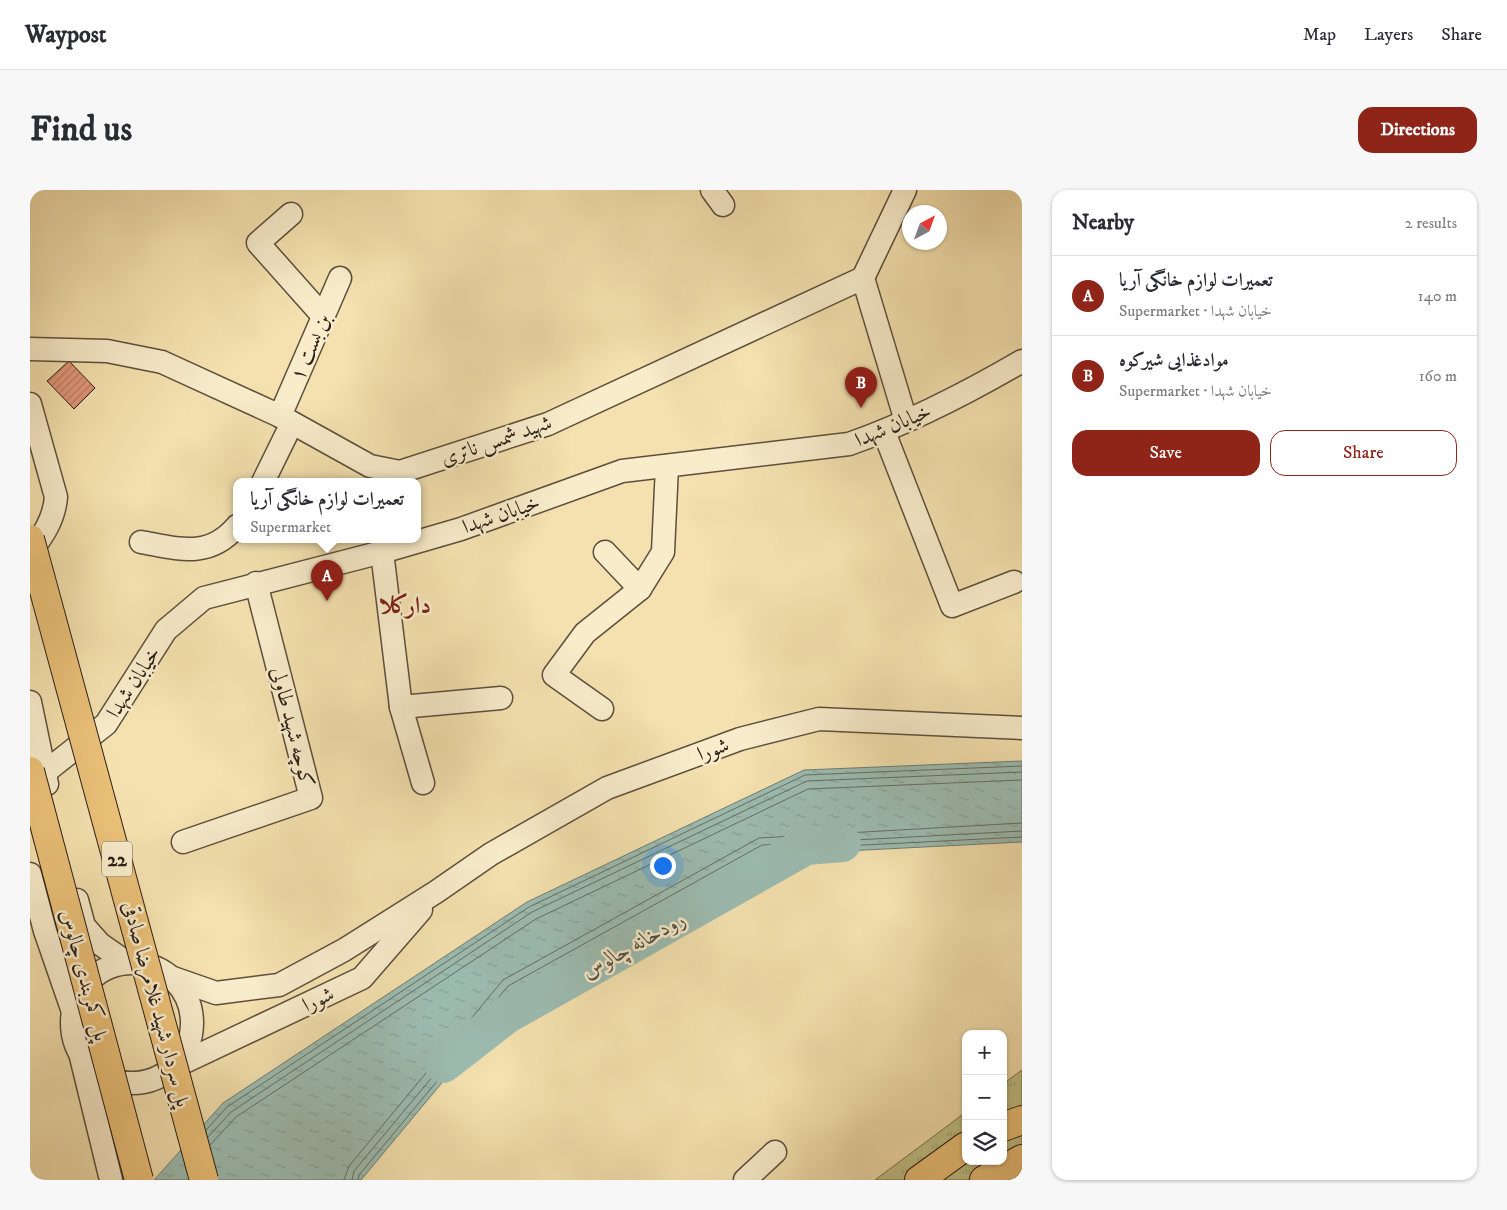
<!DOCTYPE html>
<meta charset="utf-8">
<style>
:root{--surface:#fff;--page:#f7f7f7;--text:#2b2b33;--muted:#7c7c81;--line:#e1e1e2;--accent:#8f2418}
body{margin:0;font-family:"IM FELL DW Pica",Amiri,serif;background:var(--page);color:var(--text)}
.controls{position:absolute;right:15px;bottom:15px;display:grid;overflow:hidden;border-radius:10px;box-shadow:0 1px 4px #0004}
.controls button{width:45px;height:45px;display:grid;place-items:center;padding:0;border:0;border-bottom:1px solid var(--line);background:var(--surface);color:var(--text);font:25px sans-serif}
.compass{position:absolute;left:872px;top:15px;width:45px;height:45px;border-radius:50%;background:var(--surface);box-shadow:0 1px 4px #0004;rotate:41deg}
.you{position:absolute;left:632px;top:675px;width:18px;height:18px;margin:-12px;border:4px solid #fff;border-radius:50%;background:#1a73e8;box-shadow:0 0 0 8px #1a73e833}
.badge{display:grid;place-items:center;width:32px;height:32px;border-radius:50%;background:var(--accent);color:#fff;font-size:16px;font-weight:700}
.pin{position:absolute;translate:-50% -41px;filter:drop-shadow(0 1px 2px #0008)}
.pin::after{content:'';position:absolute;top:26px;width:18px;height:15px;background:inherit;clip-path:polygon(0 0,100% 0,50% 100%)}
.popup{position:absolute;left:203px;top:288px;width:188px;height:65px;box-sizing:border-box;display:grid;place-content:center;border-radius:10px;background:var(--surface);filter:drop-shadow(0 1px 4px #0005);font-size:16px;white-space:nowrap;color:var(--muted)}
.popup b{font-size:19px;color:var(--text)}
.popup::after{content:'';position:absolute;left:50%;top:100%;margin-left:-10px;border:10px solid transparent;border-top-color:var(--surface)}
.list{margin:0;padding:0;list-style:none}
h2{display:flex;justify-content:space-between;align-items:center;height:65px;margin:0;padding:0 20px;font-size:21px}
h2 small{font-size:16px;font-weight:400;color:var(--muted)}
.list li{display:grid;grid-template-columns:32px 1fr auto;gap:15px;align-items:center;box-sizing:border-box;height:80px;padding:0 20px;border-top:1px solid var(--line)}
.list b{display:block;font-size:19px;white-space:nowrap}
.list p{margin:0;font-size:16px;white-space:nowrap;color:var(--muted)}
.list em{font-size:16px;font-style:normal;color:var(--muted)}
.actions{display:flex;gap:10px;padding:15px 20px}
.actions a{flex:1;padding:11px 0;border:1px solid var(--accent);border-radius:15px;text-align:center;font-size:18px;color:var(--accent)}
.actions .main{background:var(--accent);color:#fff}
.icon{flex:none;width:28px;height:28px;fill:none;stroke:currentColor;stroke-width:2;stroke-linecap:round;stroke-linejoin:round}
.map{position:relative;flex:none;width:992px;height:990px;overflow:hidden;border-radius:15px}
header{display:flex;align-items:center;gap:30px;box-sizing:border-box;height:70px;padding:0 25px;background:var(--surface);border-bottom:1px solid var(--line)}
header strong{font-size:24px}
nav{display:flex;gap:28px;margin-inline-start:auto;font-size:18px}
.intro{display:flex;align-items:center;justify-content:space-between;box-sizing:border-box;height:120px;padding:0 30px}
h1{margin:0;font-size:35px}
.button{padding:12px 22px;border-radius:15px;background:var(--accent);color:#fff;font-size:18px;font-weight:700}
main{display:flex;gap:30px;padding:0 30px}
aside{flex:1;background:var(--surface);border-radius:15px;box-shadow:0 1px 4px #0004}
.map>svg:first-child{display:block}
</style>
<header>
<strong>Waypost</strong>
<nav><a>Map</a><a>Layers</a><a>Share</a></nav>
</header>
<div class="intro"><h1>Find us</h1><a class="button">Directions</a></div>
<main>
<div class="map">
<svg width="992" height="990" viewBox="0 0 992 990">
<defs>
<pattern id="grass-tufts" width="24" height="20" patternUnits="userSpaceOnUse" patternTransform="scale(1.25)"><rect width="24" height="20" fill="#c1c187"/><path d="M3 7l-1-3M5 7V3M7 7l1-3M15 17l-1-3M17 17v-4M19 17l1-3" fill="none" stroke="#a6a574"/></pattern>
<pattern id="water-ripples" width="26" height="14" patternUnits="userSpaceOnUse" patternTransform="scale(1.25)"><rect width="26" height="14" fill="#9cbcb1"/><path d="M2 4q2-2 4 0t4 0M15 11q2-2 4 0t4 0" fill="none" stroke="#87a197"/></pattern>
<pattern id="building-hatch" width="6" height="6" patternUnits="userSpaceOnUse" patternTransform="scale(1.25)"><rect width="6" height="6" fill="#e19679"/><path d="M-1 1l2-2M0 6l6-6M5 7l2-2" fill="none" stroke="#b77a62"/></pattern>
</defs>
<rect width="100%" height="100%" fill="#f4e1af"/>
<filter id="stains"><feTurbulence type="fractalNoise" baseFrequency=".004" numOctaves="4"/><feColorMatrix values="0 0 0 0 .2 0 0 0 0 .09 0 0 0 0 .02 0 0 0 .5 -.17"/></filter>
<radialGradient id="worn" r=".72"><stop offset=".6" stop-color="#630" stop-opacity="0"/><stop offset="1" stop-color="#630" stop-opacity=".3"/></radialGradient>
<polygon fill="url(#grass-tufts)" stroke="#76704e" points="992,880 992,990 845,990 936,922 936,971 973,971 973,894"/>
<polygon fill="url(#water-ripples)" stroke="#6e7d73" points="992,571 992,652 737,665 485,805 331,990 124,990 193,913 497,712 774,580"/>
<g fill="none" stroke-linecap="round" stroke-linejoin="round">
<g stroke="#636d63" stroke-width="1">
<polyline points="176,940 197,917 499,717 775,585 992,576"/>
<polyline points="178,947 201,922 502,722 777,591 992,582"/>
<polyline points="180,955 206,927 506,729 778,599 992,590"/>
<polyline points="314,990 319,976 473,790 729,648 992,633"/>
<polyline points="322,990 324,981 478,796 732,655 992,641"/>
<polyline points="328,990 329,985 482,801 735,660 992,647"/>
</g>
<polyline stroke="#9cbcb1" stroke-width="38" points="413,874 476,825 776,656 812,653"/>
</g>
<polygon fill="url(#building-hatch)" stroke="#2a1e15" points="39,171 65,198 44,219 17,191"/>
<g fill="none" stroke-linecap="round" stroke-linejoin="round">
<g stroke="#5c4f3c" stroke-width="25">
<g id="minor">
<polyline points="682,0 693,15"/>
<polyline points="261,24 228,53 293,126"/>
<polyline points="833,88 876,231"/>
<polyline points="0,159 77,161 132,172 250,226 340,276 370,282 518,234 833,88 875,0"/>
<path d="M0,214l26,93c-2,23 -13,38 -26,56"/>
<polyline points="250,226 310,88"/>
<polyline points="854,242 922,416 984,392"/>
<polyline points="233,292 262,233"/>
<path d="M111,352c38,7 68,17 96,-16"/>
<polyline points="352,362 371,517 393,593"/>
<polyline points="575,362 610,399"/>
<polyline points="0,512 17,594"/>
<polyline points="371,517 471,508"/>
<polyline points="572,519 524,485 555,443 610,399 633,362 637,276"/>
<path d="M14,583l62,-49 60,-94 38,-32 178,-46 79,-23 161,-58 227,-27c60,-21 118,-51 173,-83"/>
<polyline points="153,652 281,608 226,393"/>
<polyline points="0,684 15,741 42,819"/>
<polyline points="47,710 54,736 70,754 96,772"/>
<circle cx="102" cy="833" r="60"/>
<polyline points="143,788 186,803 249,795 314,760 406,702 461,664 577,598 710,549 789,529 992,538"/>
<polyline points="51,867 81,990"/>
<polyline points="144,877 332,788 391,720"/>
<polyline points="715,990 745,962"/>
</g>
</g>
<g stroke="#2a1e15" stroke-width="30">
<g id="major">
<polyline points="973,937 992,930"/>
<polyline points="889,990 936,956"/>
<polyline points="954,990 992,969"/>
</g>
</g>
<use href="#minor" stroke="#f8eccb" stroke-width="22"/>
<use href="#major" stroke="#eac078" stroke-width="28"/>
<g stroke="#2a1e15" stroke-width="30" stroke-linecap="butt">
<g id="highway-bridge">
<polyline points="0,349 174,990"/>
<polyline points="0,581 109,990"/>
</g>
</g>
<use href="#highway-bridge" stroke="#eac078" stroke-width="28"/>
</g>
<g text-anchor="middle" stroke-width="5" stroke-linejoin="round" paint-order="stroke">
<rect fill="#f8eccb" stroke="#685c4c" stroke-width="1" x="72" y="651.5" width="30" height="35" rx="4"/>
<g font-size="20" font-weight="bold" fill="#2a1e15">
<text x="87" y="676">22</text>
</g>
<g font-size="21" fill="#2a1e15" stroke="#f8eccb">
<text transform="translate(280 157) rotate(-66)" y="7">بن بست ۱</text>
<text transform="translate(863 235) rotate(-23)" y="7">خیابان شهدا</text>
<text transform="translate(466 250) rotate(-19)" y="7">شهید شمس ناتری</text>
<text transform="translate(471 324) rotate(-19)" y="7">خیابان شهدا</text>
<text transform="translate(103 492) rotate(-57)" y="7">خیابان شهدا</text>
<text transform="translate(263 537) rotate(76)" y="7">کوچه شهید طاولی</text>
<text transform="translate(683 559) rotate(-20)" y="7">شورا</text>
<text transform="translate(55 785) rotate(75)" y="7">پل کمربندی چالوس</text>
<text transform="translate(288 809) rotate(-25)" y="7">شورا</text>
<text transform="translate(127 814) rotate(75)" y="7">پل سردار شهید غلامرضا صادقی</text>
</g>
<g font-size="22" font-style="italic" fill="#4c4d44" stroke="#f8eccb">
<text transform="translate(603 754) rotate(-29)" y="8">رودخانه چالوس</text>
</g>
<g font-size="24" font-weight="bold" fill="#7a1f14" stroke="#f8eccb">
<text x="375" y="423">دارکلا</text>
</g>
</g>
<rect width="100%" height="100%" filter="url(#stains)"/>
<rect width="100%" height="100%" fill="url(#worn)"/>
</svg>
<div class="controls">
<button>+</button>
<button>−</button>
<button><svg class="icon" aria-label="layers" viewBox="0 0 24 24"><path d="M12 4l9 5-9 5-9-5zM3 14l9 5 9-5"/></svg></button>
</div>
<svg class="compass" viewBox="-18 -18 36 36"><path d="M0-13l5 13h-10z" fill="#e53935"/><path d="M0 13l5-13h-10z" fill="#7c7c81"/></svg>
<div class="you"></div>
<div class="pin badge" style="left:297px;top:411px">A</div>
<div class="popup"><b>تعمیرات لوازم خانگی آریا</b>Supermarket</div>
<div class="pin badge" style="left:831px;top:218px">B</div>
</div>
<aside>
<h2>Nearby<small>2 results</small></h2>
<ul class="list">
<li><span class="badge">A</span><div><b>تعمیرات لوازم خانگی آریا</b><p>Supermarket · خیابان شهدا</p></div><em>140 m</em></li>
<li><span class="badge">B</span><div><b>موادغذایی شیرکوه</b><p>Supermarket · خیابان شهدا</p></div><em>160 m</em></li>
</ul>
<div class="actions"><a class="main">Save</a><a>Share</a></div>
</aside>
</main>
